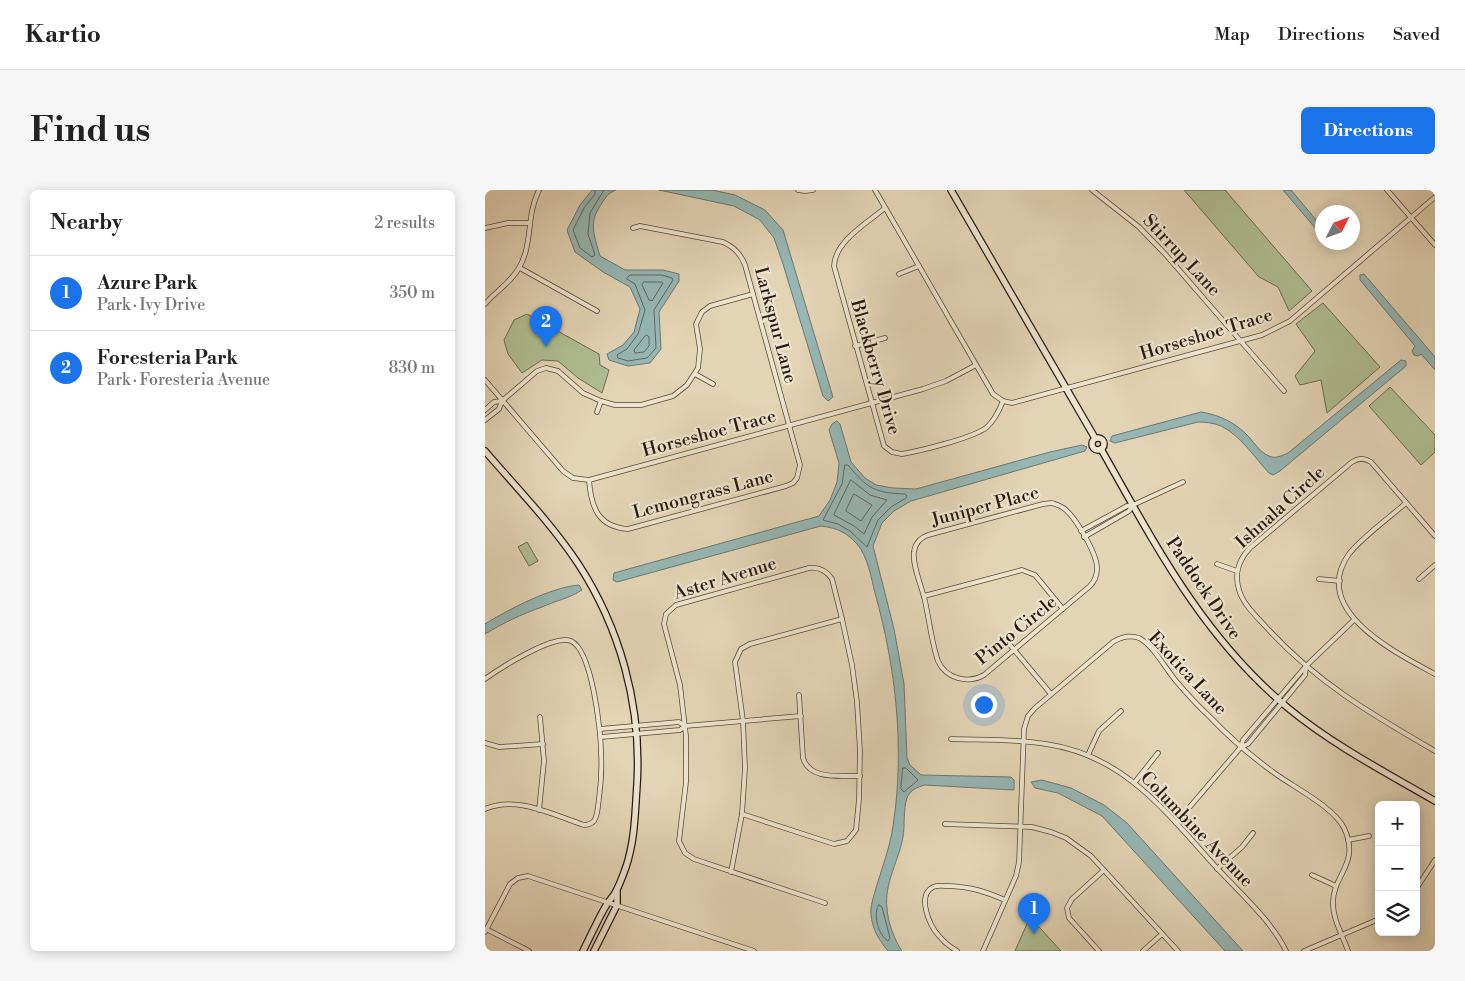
<!DOCTYPE html>
<meta charset="utf-8">
<style>
:root{--surface:#fff;--page:#f6f6f6;--text:#222;--muted:#767676;--line:#e0e0e0;--accent:#1a73e8}
body{margin:0;font-family:"Libre Bodoni",serif;background:var(--page);color:var(--text)}
.controls{position:absolute;right:15px;bottom:15px;display:grid;overflow:hidden;border-radius:8px;box-shadow:0 2px 12px #0003}
.controls button{width:45px;height:45px;display:grid;place-items:center;padding:0;border:0;border-bottom:1px solid var(--line);background:var(--surface);color:var(--text);font:25px sans-serif}
.compass{position:absolute;left:830px;top:15px;width:45px;height:45px;border-radius:50%;background:var(--surface);box-shadow:0 2px 12px #0003;rotate:48deg}
.you{position:absolute;left:498px;top:514px;width:18px;height:18px;margin:-12px;border:4px solid #fff;border-radius:50%;background:#1a73e8;box-shadow:0 0 0 8px #1a73e833}
.badge{display:grid;place-items:center;width:32px;height:32px;border-radius:50%;background:var(--accent);color:#fff;font-size:16px;font-weight:700}
.pin{position:absolute;translate:-50% -41px;filter:drop-shadow(0 1px 2px #0008)}
.pin::after{content:'';position:absolute;top:26px;width:18px;height:15px;background:inherit;clip-path:polygon(0 0,100% 0,50% 100%)}
.list{margin:0;padding:0;list-style:none}
h2{display:flex;justify-content:space-between;align-items:center;height:65px;margin:0;padding:0 20px;font-size:21px}
h2 small{font-size:16px;font-weight:400;color:var(--muted)}
.list li{display:grid;grid-template-columns:32px 1fr auto;gap:15px;align-items:center;box-sizing:border-box;height:75px;padding:0 20px;border-top:1px solid var(--line)}
.list b{display:block;font-size:19px;white-space:nowrap}
.list p{margin:0;font-size:16px;white-space:nowrap;color:var(--muted)}
.list em{font-size:16px;font-style:normal;color:var(--muted)}
.icon{flex:none;width:28px;height:28px;fill:none;stroke:currentColor;stroke-width:2;stroke-linecap:round;stroke-linejoin:round}
.map{position:relative;flex:none;width:950px;height:761px;overflow:hidden;border-radius:8px}
header{display:flex;align-items:center;gap:30px;box-sizing:border-box;height:70px;padding:0 25px;background:var(--surface);border-bottom:1px solid var(--line)}
header strong{font-size:24px}
nav{display:flex;gap:28px;margin-inline-start:auto;font-size:18px}
.intro{display:flex;align-items:center;justify-content:space-between;box-sizing:border-box;height:120px;padding:0 30px}
h1{margin:0;font-size:35px}
.button{padding:12px 22px;border-radius:8px;background:var(--accent);color:#fff;font-size:18px;font-weight:700}
main{display:flex;gap:30px;padding:0 30px}
aside{flex:1;background:var(--surface);border-radius:8px;box-shadow:0 2px 12px #0003}
.map>svg:first-child{display:block}
</style>
<header>
<strong>Kartio</strong>
<nav><a>Map</a><a>Directions</a><a>Saved</a></nav>
</header>
<div class="intro"><h1>Find us</h1><a class="button">Directions</a></div>
<main>
<aside>
<h2>Nearby<small>2 results</small></h2>
<ul class="list">
<li><span class="badge">1</span><div><b>Azure Park</b><p>Park · Ivy Drive</p></div><em>350 m</em></li>
<li><span class="badge">2</span><div><b>Foresteria Park</b><p>Park · Foresteria Avenue</p></div><em>830 m</em></li>
</ul>
</aside>
<div class="map">
<svg width="950" height="761" viewBox="0 0 950 761">
<rect width="100%" height="100%" fill="#e3d4b5"/>
<filter id="stains"><feTurbulence type="fractalNoise" baseFrequency=".004" numOctaves="4"/><feColorMatrix values="0 0 0 0 .2 0 0 0 0 .09 0 0 0 0 .02 0 0 0 .5 -.17"/></filter>
<radialGradient id="worn" r=".72"><stop offset=".6" stop-color="#630" stop-opacity="0"/><stop offset="1" stop-color="#630" stop-opacity=".3"/></radialGradient>
<g fill="#afbe91" stroke="#6c6c50">
<polygon points="699,0 740,0 827,101 804,121 793,97 774,87"/>
<polygon points="838,113 895,177 842,223 836,190 815,195 810,186 830,161 811,134"/>
<polygon points="42,124 114,164 115,175 124,180 117,203 93,188 73,171 57,170 37,183 23,164 19,150 29,130"/>
<polygon points="905,197 950,245 950,262 936,275 884,216"/>
<polygon points="42,352 53,371 44,376 33,357"/>
<polygon points="545,727 576,761 530,761"/>
</g>
<g fill="#96b7b4" stroke="#6b7872">
<path d="M107,0h24c-8,3 -10,7 -14,13 -14,19 -8,32 -2,53l25,14h38l16,4v7l-20,31 2,37 -11,14 -22,3 -19,-6 -2,-6 16,-9 11,-13 6,-23 -10,-22 -27,-15 -28,-20 -8,-22 13,-25z"/>
<polygon points="174,0 227,0 250,5 280,20 298,40 348,207 343,211 338,206 298,74 289,48 275,30 249,16"/>
<polygon points="798,0 806,0 837,37 837,46"/>
<polygon points="879,84 950,167 950,180 936,164 933,166 929,165 927,161 930,156 875,90 875,85"/>
<path d="M916,170l5,1v5l-126,105 -7,4 -4,-2c-14,-15 -29,-38 -48,-47 -7,-3 -15,-4 -23,-4l-83,21 -5,-2 2,-5 89,-24c19,3 35,11 48,25 6,7 12,16 20,19 6,3 12,0 19,-3z"/>
<path d="M352,231l3,3 11,38 14,16 11,7 17,3 23,1 134,-37 32,-7 5,2 -2,4 -174,50 -17,10 -12,12 -9,23 21,83 10,55 3,74 3,7 11,10 90,2 3,3v10l-89,-5c-8,2 -15,5 -18,13 -4,12 -2,27 -4,39 -4,23 -19,46 -16,71 1,15 7,31 15,43h-14c-9,-11 -16,-22 -17,-37 -1,-8 3,-18 5,-26 6,-20 14,-41 17,-62 12,-77 3,-158 -18,-233 -4,-16 -7,-36 -18,-49 -11,-12 -20,-16 -36,-18l-204,56 -4,-2 1,-7 205,-57 11,-16 7,-18 2,-19 -10,-33 3,-6z"/>
<path d="M94,395l3,5c-12,8 -27,11 -40,17 -20,7 -39,16 -57,27v-10c24,-15 67,-37 94,-39z"/>
<polygon points="557,590 586,598 619,615 642,633 758,761 740,761 617,626 573,603 550,598 546,592"/>
</g>
<g fill="none" stroke-linecap="round" stroke-linejoin="round">
<g stroke="#606861" stroke-width="1">
<polyline points="110,0 110,4 99,18 88,40 95,58 107,67 110,65 103,44 105,23 119,0"/>
<polygon points="145,85 177,85 187,88 188,90 169,120 171,158 162,168 143,171 133,168 132,165 142,159 153,144 160,120 150,94 142,89"/>
<polygon points="159,92 176,92 178,93 167,111 164,110 157,95"/>
<polygon points="162,145 164,147 164,156 159,162 150,163 149,160 160,146"/>
<path d="M360,275h3c19,23 26,28 57,29l2,2 -1,2 -15,9 -13,13 -11,27 -17,-16 -12,-7 -15,-4 19,-36z"/>
<polygon points="366,290 385,305 402,310 387,327 379,344 369,336 349,325"/>
<polygon points="369,304 387,315 376,331 361,321"/>
<polygon points="418,578 421,578 433,590 419,602 416,599"/>
<path d="M394,715l3,2 8,31 -2,3c-9,-5 -16,-27 -9,-36z"/>
</g>
<g stroke="#584838" stroke-width="5.5">
<g id="street">
<polyline points="313,0 320,1 328,0"/>
<polyline points="390,0 508,204 518,211 527,213 777,145 805,131 950,7"/>
<polyline points="607,0 654,37 681,65 799,201"/>
<polyline points="902,0 950,55"/>
<path d="M400,18c-18,15 -50,33 -51,58l50,180 8,6 10,2c17,-3 72,-16 85,-27 8,-7 12,-16 16,-26"/>
<polyline points="0,38 23,33 44,33"/>
<polyline points="35,78 112,121"/>
<polyline points="414,84 434,76"/>
<path d="M0,114c11,-13 27,-22 35,-38 13,-24 6,-50 19,-76"/>
<polyline points="370,156 400,148"/>
<polyline points="210,184 228,194"/>
<polyline points="0,190 78,281 88,288 104,290 438,199 461,191 491,175"/>
<polyline points="0,220 9,212 17,211"/>
<polyline points="112,222 116,211"/>
<polyline points="0,230 14,219 17,211 52,181 61,178 73,181 98,203 116,211 130,215 156,215 188,206 202,195 213,178 215,159 211,134 217,122 225,116 268,104"/>
<path d="M104,290c2,27 9,47 39,49l158,-43 7,-3 4,-5 3,-13 -55,-200c-4,-11 -11,-18 -22,-23l-83,-16 -7,2"/>
<path d="M567,313c6,2 10,3 14,7 11,10 31,44 31,58 0,7 -2,13 -7,18l-106,89c-16,9 -38,4 -46,-14 -6,-17 -9,-42 -13,-60 -3,-14 -13,-36 -11,-49 1,-9 6,-14 14,-17l115,-31z"/>
<path d="M921,313c-16,14 -45,35 -57,51 -40,56 47,99 86,120"/>
<polyline points="596,341 642,316 648,315 698,292"/>
<path d="M950,346l-64,-74c-6,-4 -13,-4 -19,0l-102,86c-11,11 -16,26 -11,42 4,14 17,26 27,37 50,55 105,87 169,124"/>
<polyline points="599,347 644,321 648,315"/>
<polyline points="732,374 752,381"/>
<polyline points="834,389 855,391"/>
<polyline points="934,389 950,375"/>
<polyline points="439,406 537,380 550,385 578,419"/>
<polyline points="520,449 566,504"/>
<path d="M0,489c15,-11 69,-45 86,-38 21,9 30,90 30,112 1,15 0,30 -2,45 -1,7 -1,17 -5,23 -3,3 -6,4 -10,4 -31,-10 -67,-30 -99,-16"/>
<path d="M314,505l4,63c7,23 38,17 57,18"/>
<polyline points="200,536 316,526"/>
<polyline points="115,539 194,532 200,536 195,540 116,547"/>
<path d="M466,549c32,1 64,0 95,5 78,11 120,68 169,122 23,25 57,55 71,85"/>
<polyline points="0,553 14,557 58,554"/>
<polyline points="756,557 763,554 820,485 821,477"/>
<polyline points="603,565 614,541 636,521"/>
<polyline points="650,592 673,563"/>
<polyline points="54,620 59,571 55,527"/>
<path d="M257,624l92,30 13,-3 9,-11 3,-31 1,-48 -3,-49 -5,-37 -10,-46 -10,-40c-6,-9 -13,-12 -23,-11l-133,37 -10,9 -2,10 16,61 6,51v46l-7,59 6,12 9,6 131,44"/>
<polyline points="691,633 756,557 758,550 821,476 869,430"/>
<polyline points="460,634 547,637 566,642 581,648 606,666 693,761"/>
<polyline points="863,650 884,646"/>
<polyline points="732,679 757,657 768,643"/>
<polyline points="246,682 257,624 260,578 258,531 250,472 256,459 265,454 357,429"/>
<polyline points="827,685 851,696"/>
<polyline points="931,699 950,670"/>
<polyline points="1,739 44,761"/>
<polyline points="0,742 25,694 33,688 43,686 269,761"/>
<path d="M472,761c-7,-4 -13,-9 -18,-15 -9,-10 -23,-40 -6,-49 5,-2 11,-1 16,-1 22,1 35,5 56,14"/>
<path d="M498,761l33,-75 3,-14 5,-133 4,-13 7,-8 78,-66c8,-5 17,-7 26,-4 13,6 27,31 37,43 11,13 22,25 34,36 19,20 41,39 63,55 20,15 61,35 71,56 17,36 -12,47 -11,76 0,16 10,32 15,47"/>
<polyline points="614,761 584,728 582,718 587,709 619,680"/>
<polyline points="658,761 677,744"/>
<polyline points="819,761 894,729"/>
</g>
</g>
<g stroke="#2a190e" stroke-width="8">
<g id="secondary">
<polyline points="466,0 610,248"/>
<circle cx="613" cy="254" r="6"/>
<path d="M616,259c55,97 101,187 187,259 45,37 97,64 147,93"/>
<path d="M0,261c31,36 65,71 92,111 43,65 65,144 60,223 -2,28 -2,55 -11,82 -3,8 -6,17 -10,24 -2,5 -6,8 -9,13 -9,15 -16,31 -24,47"/>
<polyline points="109,761 132,715 132,701"/>
</g>
</g>
<use href="#street" stroke="#ede3cf" stroke-width="4"/>
<use href="#secondary" stroke="#ede3cf" stroke-width="5.5"/>
</g>
<g text-anchor="middle" stroke-width="4.5" stroke-linejoin="round" paint-order="stroke">
<g font-size="18" fill="#2a190e" stroke="#ede3cf">
<text transform="translate(697 65) rotate(47)" y="6">Stirrup Lane</text>
<text transform="translate(291 135) rotate(75)" y="6">Larkspur Lane</text>
<text transform="translate(721 144) rotate(-17)" y="6">Horseshoe Trace</text>
<text transform="translate(391 177) rotate(74)" y="6">Blackberry Drive</text>
<text transform="translate(224 243) rotate(-15)" y="6">Horseshoe Trace</text>
<text transform="translate(218 304) rotate(-15)" y="6">Lemongrass Lane</text>
<text transform="translate(500 316) rotate(-15)" y="6">Juniper Place</text>
<text transform="translate(795 317) rotate(-42)" y="6">Ishnala Circle</text>
<text transform="translate(240 388) rotate(-17)" y="6">Aster Avenue</text>
<text transform="translate(719 398) rotate(56)" y="6">Paddock Drive</text>
<text transform="translate(531 440) rotate(-39)" y="6">Pinto Circle</text>
<text transform="translate(703 483) rotate(47)" y="6">Exotica Lane</text>
<text transform="translate(712 639) rotate(46)" y="6">Columbine Avenue</text>
</g>
</g>
<rect width="100%" height="100%" filter="url(#stains)"/>
<rect width="100%" height="100%" fill="url(#worn)"/>
</svg>
<div class="controls">
<button>+</button>
<button>−</button>
<button><svg class="icon" aria-label="layers" viewBox="0 0 24 24"><path d="M12 4l9 5-9 5-9-5zM3 14l9 5 9-5"/></svg></button>
</div>
<svg class="compass" viewBox="-18 -18 36 36"><path d="M0-13l5 13h-10z" fill="#e53935"/><path d="M0 13l5-13h-10z" fill="#767676"/></svg>
<div class="you"></div>
<div class="pin badge" style="left:549px;top:744px">1</div>
<div class="pin badge" style="left:61px;top:157px">2</div>
</div>
</main>
